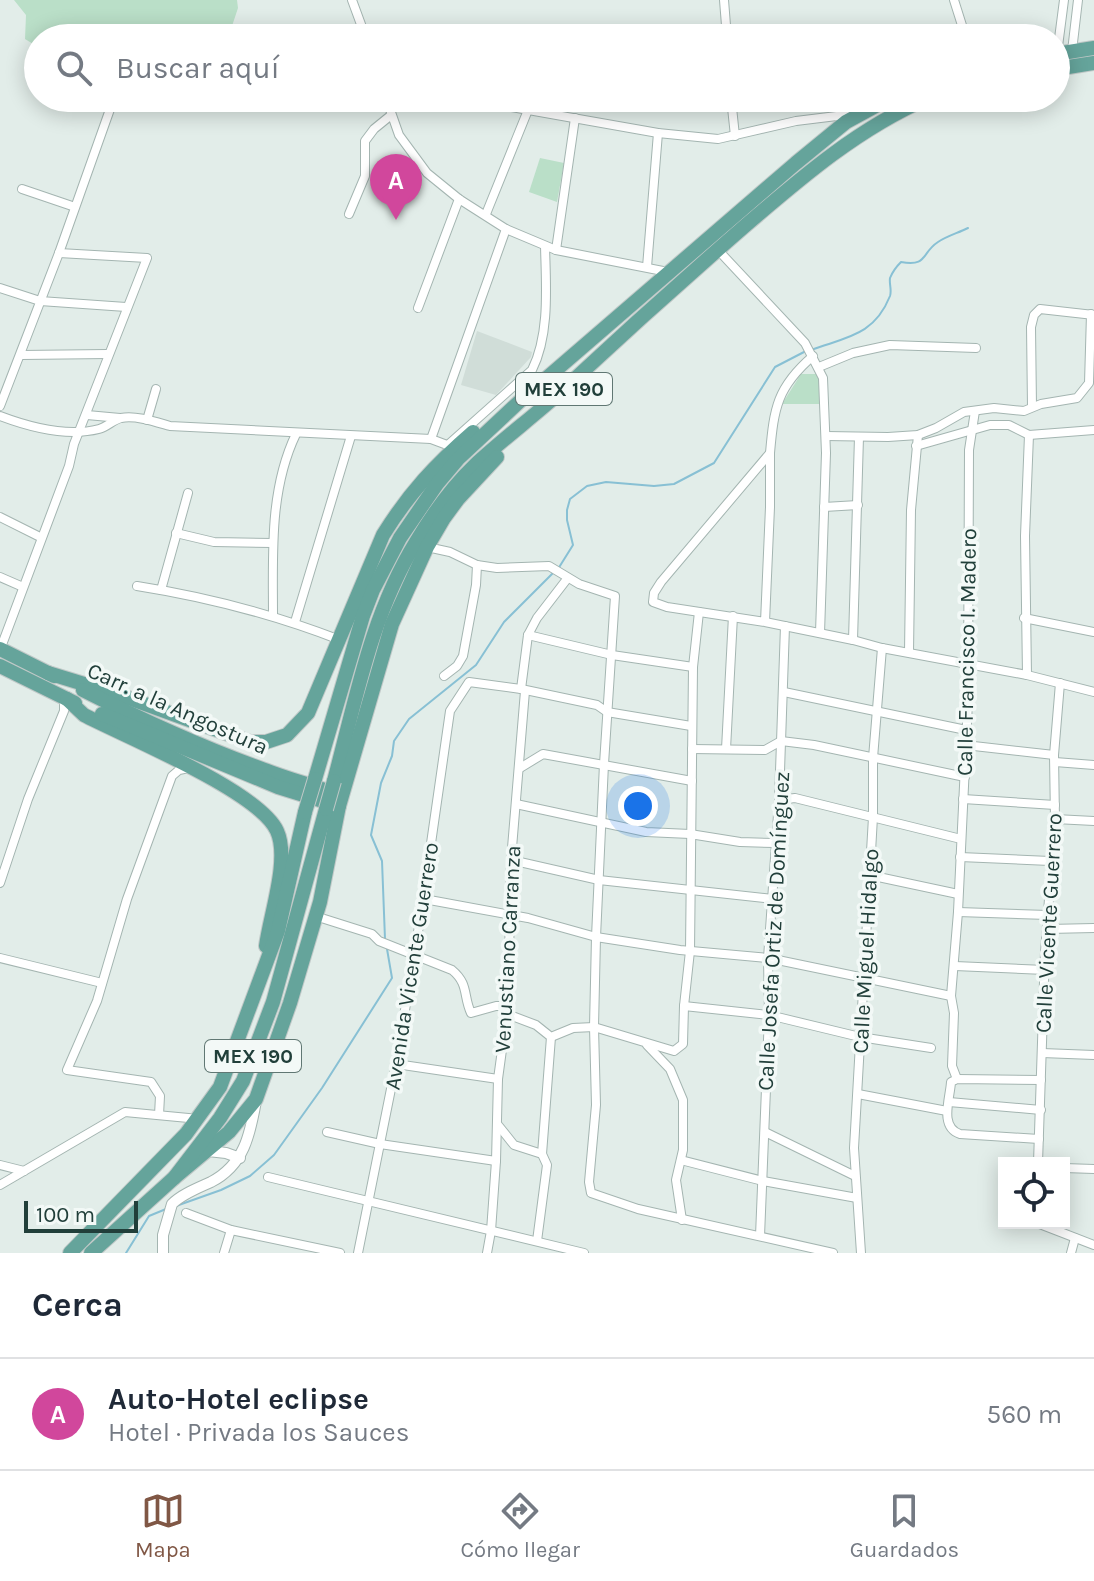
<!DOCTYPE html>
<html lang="es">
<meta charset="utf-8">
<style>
:root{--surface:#fff;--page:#f6f6f7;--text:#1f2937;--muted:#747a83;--line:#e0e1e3;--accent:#805745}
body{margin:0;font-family:Karla,sans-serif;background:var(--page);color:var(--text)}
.controls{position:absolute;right:24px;bottom:24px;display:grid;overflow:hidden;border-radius:0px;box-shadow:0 4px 20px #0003}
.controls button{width:72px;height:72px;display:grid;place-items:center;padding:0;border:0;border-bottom:2px solid var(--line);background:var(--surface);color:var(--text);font:40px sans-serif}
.scale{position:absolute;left:24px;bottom:20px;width:114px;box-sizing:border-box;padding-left:8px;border:4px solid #213f3a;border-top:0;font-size:22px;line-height:28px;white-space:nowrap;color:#213f3a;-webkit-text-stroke:6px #f3f9f7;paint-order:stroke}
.you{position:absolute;left:638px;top:806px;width:28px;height:28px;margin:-20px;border:6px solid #fff;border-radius:50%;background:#1a73e8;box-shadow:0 0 0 12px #1a73e833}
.badge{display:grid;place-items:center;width:52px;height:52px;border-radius:50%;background:var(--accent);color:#fff;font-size:26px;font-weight:700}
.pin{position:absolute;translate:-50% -66px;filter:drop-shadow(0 2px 4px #0008)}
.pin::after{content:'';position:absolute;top:42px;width:28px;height:24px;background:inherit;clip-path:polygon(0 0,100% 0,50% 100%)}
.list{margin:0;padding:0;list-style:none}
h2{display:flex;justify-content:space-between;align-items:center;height:104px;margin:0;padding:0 32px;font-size:34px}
h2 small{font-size:26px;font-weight:400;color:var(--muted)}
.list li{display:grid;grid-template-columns:52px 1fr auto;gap:24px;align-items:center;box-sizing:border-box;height:112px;padding:0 32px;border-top:2px solid var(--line)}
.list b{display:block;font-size:30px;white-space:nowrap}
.list p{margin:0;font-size:26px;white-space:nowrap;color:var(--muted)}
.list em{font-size:26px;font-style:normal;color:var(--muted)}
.icon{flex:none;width:44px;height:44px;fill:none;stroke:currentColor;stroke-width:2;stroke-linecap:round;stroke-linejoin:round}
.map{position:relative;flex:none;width:1094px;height:1253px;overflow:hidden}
.search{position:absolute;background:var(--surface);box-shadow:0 4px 20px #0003;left:24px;right:24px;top:24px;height:88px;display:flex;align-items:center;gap:20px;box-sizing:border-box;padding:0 28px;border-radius:44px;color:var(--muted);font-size:30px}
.sheet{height:216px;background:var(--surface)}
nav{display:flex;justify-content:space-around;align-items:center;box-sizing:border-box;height:112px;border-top:2px solid var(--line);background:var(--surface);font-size:22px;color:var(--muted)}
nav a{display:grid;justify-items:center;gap:4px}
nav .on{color:var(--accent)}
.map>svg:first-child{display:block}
</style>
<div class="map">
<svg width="1094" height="1253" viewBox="0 0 1094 1253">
<rect width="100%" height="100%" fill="#e2ede9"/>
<polygon fill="#d0ddd8" points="477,331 532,352 531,357 496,395 461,385"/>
<g fill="#badfc8">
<polygon points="14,0 237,0 238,8 230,32 216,38 164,38 146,29 104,32 95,38 38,38 38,47 25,39 26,15"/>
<polygon points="540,158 564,163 557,202 529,192"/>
<polygon points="801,374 820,374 819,404 782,404"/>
</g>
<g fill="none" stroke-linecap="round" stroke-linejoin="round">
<g stroke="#88c0d4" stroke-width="2">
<path d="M811,350c35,-13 63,-14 79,-54 2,-6 -1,-12 0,-18 2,-5 7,-12 11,-16 27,5 20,-9 37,-20 9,-6 20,-9 30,-14"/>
<polyline points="558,569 573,545 567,520 567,510 570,499 587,486 606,482 654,486 674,484 714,463 775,367 804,352"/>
<polyline points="385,939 382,861 371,835 381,783 392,756 394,741 409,719 476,665 504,622 553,573"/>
<polyline points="176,1206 221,1190 250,1176 274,1155 322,1088 392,978 387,949"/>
<polyline points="126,1253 149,1216 166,1209"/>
</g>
<g stroke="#a4b5b1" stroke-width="10">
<g id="minor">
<polyline points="352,0 366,38"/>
<polyline points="724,0 727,38"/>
<polyline points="954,0 966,38"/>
<polyline points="1072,51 1078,0"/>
<polyline points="1057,54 1064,0"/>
<polyline points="386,98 399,135 427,173 459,199 506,229 556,250 668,272"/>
<polyline points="460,98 658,133 718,139 796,121 853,114"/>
<polyline points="731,98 735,136"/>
<polyline points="22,189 75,207"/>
<polyline points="349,214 365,176 365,141 374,129 390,116"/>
<polyline points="486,214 528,110"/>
<polyline points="556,250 575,118"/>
<polyline points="718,250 805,343 823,378 826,453 820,633"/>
<polyline points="647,267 658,133"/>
<polyline points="0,288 40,301 126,307"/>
<polyline points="418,308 459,199"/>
<polyline points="21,355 108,354"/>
<polyline points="819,367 853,353 890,345 976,348"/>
<polyline points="0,406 59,253 114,98"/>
<polyline points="1032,407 1031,327 1034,315 1040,309 1094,315"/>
<polyline points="87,415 120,418"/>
<path d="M0,416c29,11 68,21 99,13 8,-2 14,-9 22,-11 15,-3 35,4 49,8l261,13 24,9"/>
<polyline points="147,420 156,389"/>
<polyline points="826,436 888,437 918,435 936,428 964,412 994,408 1024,411 1041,404 1077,398 1089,383 1091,314"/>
<polyline points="431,439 506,229"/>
<path d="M449,444l83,-74c18,-36 14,-84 13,-124"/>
<polyline points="916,446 990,425 1009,425 1029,435 1094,430"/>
<path d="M770,453c4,-45 7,-66 43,-97"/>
<polyline points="824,507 858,505"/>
<polyline points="0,517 40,537"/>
<polyline points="176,533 214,542 273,543"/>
<polyline points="427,547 450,552 477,565 497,568 549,566 579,584 615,596 604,764 596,937 594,1027 596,1105 589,1182 591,1193 638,1209 833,1253"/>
<polyline points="0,577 23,587"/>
<polyline points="567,579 537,618 528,635 612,655 693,667"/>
<path d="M137,586c70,11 136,28 203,54"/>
<polyline points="161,590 188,493"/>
<path d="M273,616c0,-61 -4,-126 23,-182"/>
<polyline points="1024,618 1094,632"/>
<polyline points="295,622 351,436"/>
<polyline points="765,622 770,507 770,453 661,582 654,593 653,602 667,607 765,622 853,640 882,648 1027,675 1094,692"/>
<polyline points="853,640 859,437"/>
<polyline points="0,650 69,466 74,444 147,258 59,253"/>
<polyline points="909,652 911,510 918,435"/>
<polyline points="1027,675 1025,536 1029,435"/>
<polyline points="444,676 457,666 463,656 476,585 477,565"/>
<polyline points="521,689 528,635"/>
<polyline points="784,692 966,730"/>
<polyline points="965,745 1054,755"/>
<polyline points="692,749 765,750 781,741 814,745 965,777"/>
<polyline points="726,749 733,616"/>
<polyline points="1055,762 1094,765"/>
<polyline points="520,768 543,754 692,781"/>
<polyline points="963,799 1055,805"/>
<polyline points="779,800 795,798 961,839"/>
<polyline points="516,804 646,832 690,834 740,842 775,843"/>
<polyline points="1055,819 1094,821"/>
<polyline points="960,857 1050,861"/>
<polyline points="511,860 599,880 773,899"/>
<polyline points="869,875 958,894"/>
<polyline points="0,883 28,799 64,711 64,698"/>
<polyline points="424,899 528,918 596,937 680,950 768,958 951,996"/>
<polyline points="958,912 1048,915"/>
<path d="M315,916l57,18 7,7 73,29c17,14 11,26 19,43l25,-7h12"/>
<polyline points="1048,929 1094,928"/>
<polyline points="0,958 102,983"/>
<polyline points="955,966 1045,970"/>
<polyline points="684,1006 769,1015 860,1037 931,1048"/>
<polyline points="507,1014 536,1025 551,1037 573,1028 594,1027 674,1051 683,1044 684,1006 690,951 693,667 699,612"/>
<polyline points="647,1045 670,1069 683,1100 683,1150 676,1180 682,1220"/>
<polyline points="1042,1053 1094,1055"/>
<polyline points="396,1064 498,1079"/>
<polyline points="957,1079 952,1066 954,1013 951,996 958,912 968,702 969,450 975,411"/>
<polyline points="858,1094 947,1111"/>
<polyline points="949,1102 1041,1110"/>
<polyline points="159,1115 160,1096 151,1082 67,1070 97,1001 127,899 172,776 179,770 189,768"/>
<polyline points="498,1125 514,1145 542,1154"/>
<polyline points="327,1132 380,1144 496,1161"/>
<polyline points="765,1132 855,1176"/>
<path d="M1039,1139l-79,-5c-21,-7 -10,-35 -9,-52l6,-3 84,1"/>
<polyline points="681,1160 763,1181 857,1198"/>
<polyline points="1038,1163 1045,952 1055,819 1054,755 1060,683"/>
<polyline points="0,1165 24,1171"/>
<polyline points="1064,1168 1094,1169"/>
<polyline points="268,1177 584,1253"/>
<polyline points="0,1185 125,1112 199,1119"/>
<polyline points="186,1213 231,1230 340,1253"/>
<polyline points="1037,1223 1094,1245"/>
<polyline points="760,1236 769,1015 768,958 779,800 785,626"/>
<polyline points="537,1241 547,1165 542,1154 551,1037"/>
<polyline points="224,1253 231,1230"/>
<polyline points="358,1253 396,1064 420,920 450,711 469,682 521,689 597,705 607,712 691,726"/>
<polyline points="487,1253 491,1231 496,1161 498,1079 508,1006 511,860 525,691"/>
<polyline points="861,1253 854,1148 873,817 873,758 882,648"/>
<polyline points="1071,1253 1075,1238"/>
</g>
</g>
<g stroke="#a4b5b1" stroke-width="12">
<g id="tertiary">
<polyline points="208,1151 226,1153 240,1158"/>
<path d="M163,1253v-18l9,-31c10,-10 26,-16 39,-22 33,-17 39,-47 45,-81"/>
</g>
</g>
<g stroke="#c1c9c8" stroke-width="16">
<g id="primary">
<polyline points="1056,54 1094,48"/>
<polyline points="1056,69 1094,63"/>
<polyline points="0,649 54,676"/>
<polyline points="0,666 75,703"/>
<path d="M48,673l72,22 130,47h16l21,-7 21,-22 75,-178c26,-42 53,-71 90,-103"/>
<path d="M83,690c59,30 120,58 182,80 25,10 51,16 76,26"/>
<path d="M67,699l17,16c42,22 175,76 193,116 13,28 -7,84 -11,115"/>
<polyline points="102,714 278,787 339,806"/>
<polyline points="315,779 363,616 373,590 400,538 437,484 458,459 520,401 796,163 846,122 890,98"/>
<path d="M334,781c22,-82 37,-166 82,-239 16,-27 36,-55 59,-77 29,-27 62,-51 91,-78 59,-55 119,-109 180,-162 57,-49 113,-97 182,-127"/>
<polyline points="174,1178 229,1132 256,1099 290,1003 320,902 339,806 392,624 427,547 444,518 458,499 497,457"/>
<polyline points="70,1253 186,1134 220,1087 278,931 305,812"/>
<polyline points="91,1253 174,1178 220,1118 243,1081 273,1002 326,809"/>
</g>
</g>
<use href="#minor" stroke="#fff" stroke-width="8"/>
<use href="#tertiary" stroke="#fff" stroke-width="10"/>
<use href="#primary" stroke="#65a49b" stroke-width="14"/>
<g stroke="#c1c9c8" stroke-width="16" stroke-linecap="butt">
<g id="primary-bridge">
<polyline points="326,809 334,781"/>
<polyline points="305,812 315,779"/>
</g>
</g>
<use href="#primary-bridge" stroke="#65a49b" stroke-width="14"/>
</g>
<g text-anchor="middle" stroke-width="7" stroke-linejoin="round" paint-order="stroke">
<g fill="#f3f9f7" stroke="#607773" stroke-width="2">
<rect x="516" y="373" width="96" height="32" rx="6"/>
<rect x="205" y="1040" width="96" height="32" rx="6"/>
</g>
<g font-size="20" font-weight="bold" fill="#213f3a">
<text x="564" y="396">MEX 190</text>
<text x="253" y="1063">MEX 190</text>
</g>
<g font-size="22" fill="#213f3a" stroke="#f3f9f7">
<text transform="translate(966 652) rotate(-89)" y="8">Calle Francisco I. Madero</text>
<text transform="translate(178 708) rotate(24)" y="8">Carr. a la Angostura</text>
<text transform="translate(1048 923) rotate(-87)" y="8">Calle Vicente Guerrero</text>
<text transform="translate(773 931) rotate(-87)" y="8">Calle Josefa Ortiz de Domínguez</text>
<text transform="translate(507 949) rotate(-87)" y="8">Venustiano Carranza</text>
<text transform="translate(865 951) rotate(-87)" y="8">Calle Miguel Hidalgo</text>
<text transform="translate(411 966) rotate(-81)" y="8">Avenida Vicente Guerrero</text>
</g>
</g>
</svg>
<div class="controls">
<button><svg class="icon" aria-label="locate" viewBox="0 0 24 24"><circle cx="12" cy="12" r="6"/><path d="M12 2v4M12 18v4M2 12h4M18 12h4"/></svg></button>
</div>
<div class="scale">100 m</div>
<div class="you"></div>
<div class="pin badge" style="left:396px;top:220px;background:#d1479c">A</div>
<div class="search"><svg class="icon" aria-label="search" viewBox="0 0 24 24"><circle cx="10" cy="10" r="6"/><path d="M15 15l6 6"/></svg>Buscar aquí</div>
</div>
<section class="sheet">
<h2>Cerca<small></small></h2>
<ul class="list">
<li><span class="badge" style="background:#d1479c">A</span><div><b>Auto-Hotel eclipse</b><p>Hotel · Privada los Sauces</p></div><em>560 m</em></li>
</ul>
</section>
<nav>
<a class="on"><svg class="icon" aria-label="map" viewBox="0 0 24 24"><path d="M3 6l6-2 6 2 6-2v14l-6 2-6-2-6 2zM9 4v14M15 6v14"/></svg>Mapa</a>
<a><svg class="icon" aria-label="directions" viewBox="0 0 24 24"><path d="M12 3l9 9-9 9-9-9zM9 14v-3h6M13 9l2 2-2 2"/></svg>Cómo llegar</a>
<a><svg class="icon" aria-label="saved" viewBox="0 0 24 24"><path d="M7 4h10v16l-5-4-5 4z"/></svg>Guardados</a>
</nav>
